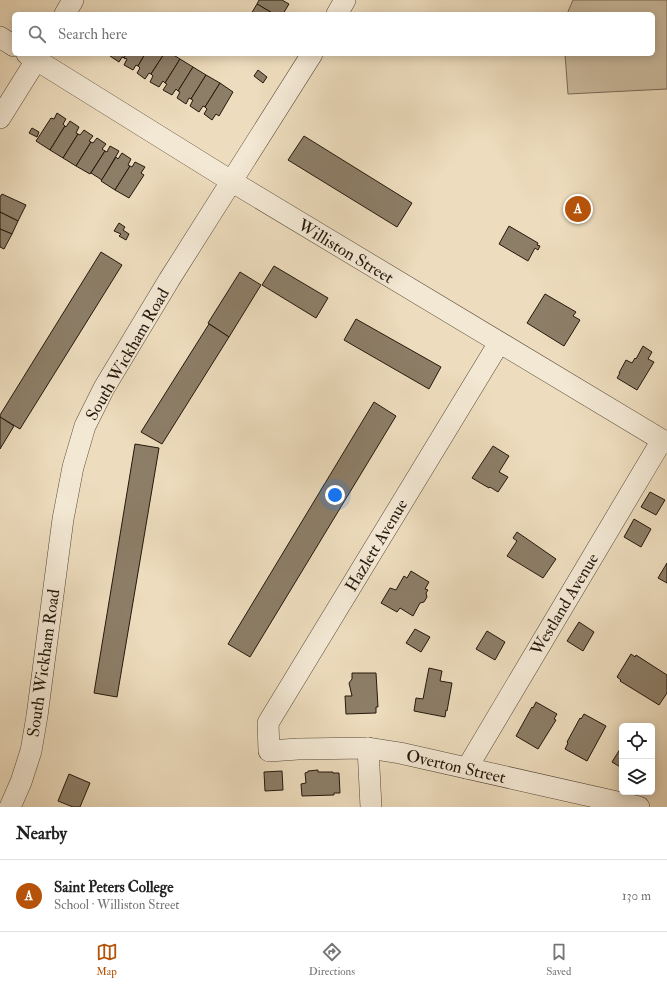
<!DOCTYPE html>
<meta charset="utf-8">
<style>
:root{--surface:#fff;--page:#f6f6f6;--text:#222;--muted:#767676;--line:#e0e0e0;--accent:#b45309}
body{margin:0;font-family:"IM FELL Double Pica",serif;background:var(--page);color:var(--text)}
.controls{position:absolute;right:12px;bottom:12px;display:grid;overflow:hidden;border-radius:6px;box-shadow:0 2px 10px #0003}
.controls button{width:36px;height:36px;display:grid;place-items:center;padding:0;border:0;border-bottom:1px solid var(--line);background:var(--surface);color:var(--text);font:20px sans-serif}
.you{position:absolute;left:335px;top:495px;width:14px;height:14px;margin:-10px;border:3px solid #fff;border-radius:50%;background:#1a73e8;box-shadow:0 0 0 6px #1a73e833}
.badge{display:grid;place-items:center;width:26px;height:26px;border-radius:50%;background:var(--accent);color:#fff;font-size:13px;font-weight:700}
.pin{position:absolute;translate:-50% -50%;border:2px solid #fff;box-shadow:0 1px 4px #0006}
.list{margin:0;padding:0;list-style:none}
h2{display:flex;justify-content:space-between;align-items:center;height:52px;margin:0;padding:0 16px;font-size:17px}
h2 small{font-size:13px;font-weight:400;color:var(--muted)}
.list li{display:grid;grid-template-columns:26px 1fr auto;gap:12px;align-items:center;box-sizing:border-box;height:72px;padding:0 16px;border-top:1px solid var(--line)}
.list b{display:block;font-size:15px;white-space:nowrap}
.list p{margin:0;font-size:13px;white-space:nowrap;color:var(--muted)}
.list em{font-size:13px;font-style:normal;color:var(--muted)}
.icon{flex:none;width:22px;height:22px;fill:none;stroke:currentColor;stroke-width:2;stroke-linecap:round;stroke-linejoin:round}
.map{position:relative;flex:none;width:667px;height:807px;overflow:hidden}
.search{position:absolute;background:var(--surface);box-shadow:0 2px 10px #0003;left:12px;right:12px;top:12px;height:44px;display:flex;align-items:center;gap:10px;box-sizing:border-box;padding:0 14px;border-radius:6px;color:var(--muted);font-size:15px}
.sheet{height:124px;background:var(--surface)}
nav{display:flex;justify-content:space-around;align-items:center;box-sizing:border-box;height:56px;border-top:1px solid var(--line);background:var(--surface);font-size:11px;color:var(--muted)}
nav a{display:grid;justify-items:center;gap:2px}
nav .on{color:var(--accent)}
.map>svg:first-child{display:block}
</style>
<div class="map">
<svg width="667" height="807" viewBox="0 0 667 807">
<rect width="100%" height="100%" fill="#eddcbd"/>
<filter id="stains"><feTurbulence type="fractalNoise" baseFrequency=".005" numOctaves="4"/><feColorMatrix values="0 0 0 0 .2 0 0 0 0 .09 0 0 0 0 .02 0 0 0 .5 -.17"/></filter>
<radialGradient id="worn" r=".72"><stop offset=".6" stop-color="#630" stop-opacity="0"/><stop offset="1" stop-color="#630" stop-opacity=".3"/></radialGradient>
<polygon fill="#cbbb9f" stroke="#786a56" points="573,0 667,0 667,89 568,94 565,54 653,54 653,14 567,14"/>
<g fill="#8d7e68" stroke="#24180c">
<polygon points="259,0 282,0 289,4 283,14 274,14 257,4"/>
<polygon points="257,4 274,14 251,14"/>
<polygon points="111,54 126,54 124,58 122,57 119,62 110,56"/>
<polygon points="126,54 145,54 138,66 136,65 133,70 124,65 127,59 124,58"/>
<polygon points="145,54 164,54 151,74 149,73 145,79 137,73 140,68 138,66"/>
<polygon points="164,54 172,54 180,59 165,83 163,81 159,87 150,82 153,76 151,74"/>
<polygon points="180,59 193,67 178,91 176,89 172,95 163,90 167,84 165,83"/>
<polygon points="193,67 206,75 191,99 189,98 186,104 177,98 180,92 178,91"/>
<polygon points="258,70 267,77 263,83 254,76"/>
<polygon points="206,75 220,83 205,107 203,106 199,112 190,106 193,100 191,99"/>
<polygon points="220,83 233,92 219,116 216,114 212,120 204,114 207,109 205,107"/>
<polygon points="57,113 66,119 63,124 65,126 50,150 36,141 51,118 54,119"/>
<polygon points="70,121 79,127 76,133 78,134 63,158 50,150 65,126 66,127"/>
<polygon points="32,128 39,132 37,137 29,133"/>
<polygon points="84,130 93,136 89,141 91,142 76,166 63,158 78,134 80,135"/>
<polygon points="304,136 412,203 397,227 288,160"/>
<polygon points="97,138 106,144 102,149 105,151 90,174 76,166 91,142 93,143"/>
<polygon points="110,146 119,151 102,180 91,173 105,151 107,152"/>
<polygon points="122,153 131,159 128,165 130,166 115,190 101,181 116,157 118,159"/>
<polygon points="135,162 145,167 141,173 144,175 129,198 115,190 130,166 132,167"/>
<polygon points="2,194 26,205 18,221 0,212 0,196 1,196"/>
<polygon points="0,212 18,221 12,234 0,229"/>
<polygon points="119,223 125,227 123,230 129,234 126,240 119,236 121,234 114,231"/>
<polygon points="509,226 538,243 537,245 540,246 538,250 535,248 528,261 499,244"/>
<polygon points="0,229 12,234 4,249 0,247"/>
<polygon points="101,252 122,265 20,429 0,417 0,415"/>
<polygon points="274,266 328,298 316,318 262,285"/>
<polygon points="240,272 261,285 229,337 208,323"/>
<polygon points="545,294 576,312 573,316 580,320 564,346 527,323"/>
<polygon points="356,319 441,367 429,389 344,340"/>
<polygon points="209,324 229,337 162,444 141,432"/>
<polygon points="643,346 652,352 648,359 654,362 637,390 617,378 620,373 619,373 626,360 632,363 635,358 636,359"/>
<polygon points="374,402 396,416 250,657 228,644"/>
<polygon points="0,417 14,426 0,449"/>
<polygon points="135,444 159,448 117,697 94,693"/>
<polygon points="493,446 509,456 499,472 508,477 498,492 490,487 489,488 472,478"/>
<polygon points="650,492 665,500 656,515 641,507"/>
<polygon points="634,519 651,529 641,547 624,537"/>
<polygon points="517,532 556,559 543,578 507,556 517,541 513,538"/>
<polygon points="667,563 667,583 658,578"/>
<polygon points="411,571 429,582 425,589 428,590 426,593 427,597 424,602 420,603 413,616 400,608 397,612 381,603 390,588 396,590 404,576 407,578"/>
<polygon points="579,622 594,632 583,651 567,641"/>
<polygon points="415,629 430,637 421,652 406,643"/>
<polygon points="487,631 505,642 495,660 476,649"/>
<polygon points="631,654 635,657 636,655 667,675 667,693 659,705 620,681 621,680 617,677"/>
<polygon points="429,668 442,671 440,681 452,683 447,711 446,710 445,717 414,711 416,698 423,699"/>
<polygon points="352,673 376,673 378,707 376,707 376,713 346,714 345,696 352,696 349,683 352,679"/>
<polygon points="536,702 557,714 554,719 556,720 538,749 516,736 532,707 533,708"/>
<polygon points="584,714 606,726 587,761 565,749 568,743 567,742 580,718 581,719"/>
<polygon points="622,746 622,768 612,762"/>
<polygon points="318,770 318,772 333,772 333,773 339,773 340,793 334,793 334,795 302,796 301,784 306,783 305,773 308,772 308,771"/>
<polygon points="282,771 283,790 265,791 264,772"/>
<polygon points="69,774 90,783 80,807 73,807 58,801"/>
</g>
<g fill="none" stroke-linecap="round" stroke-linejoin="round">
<g stroke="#564938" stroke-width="22">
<g id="minor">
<polyline points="65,14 73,0"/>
<polyline points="337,14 345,0"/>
<polyline points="0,37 14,46"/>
<polyline points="27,54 231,181 667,443"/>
<polyline points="0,118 40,54"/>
<polyline points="499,343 268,723 269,751 298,749 368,748 400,753 639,807"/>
<polyline points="368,748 371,807"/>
<polyline points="467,768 662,440"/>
<polyline points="10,807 21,782 31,751 37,716 63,519 73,467 85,426 104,388 169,280 312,54"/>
</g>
</g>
<use href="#minor" stroke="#f3e8d4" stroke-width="21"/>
</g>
<g text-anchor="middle" stroke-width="3" stroke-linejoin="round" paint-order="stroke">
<g font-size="17" fill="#24180c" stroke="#f3e8d4">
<text transform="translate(346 251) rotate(31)" y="6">Williston Street</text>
<text transform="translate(127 354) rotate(-60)" y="6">South Wickham Road</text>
<text transform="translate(376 545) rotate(-59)" y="6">Hazlett Avenue</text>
<text transform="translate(564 604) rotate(-59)" y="6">Westland Avenue</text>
<text transform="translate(43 663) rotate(-82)" y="6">South Wickham Road</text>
<text transform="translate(456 766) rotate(13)" y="6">Overton Street</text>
</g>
</g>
<rect width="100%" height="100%" filter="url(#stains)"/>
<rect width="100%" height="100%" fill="url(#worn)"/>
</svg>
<div class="controls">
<button><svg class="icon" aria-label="locate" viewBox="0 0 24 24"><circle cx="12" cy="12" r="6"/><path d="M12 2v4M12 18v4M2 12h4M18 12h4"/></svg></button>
<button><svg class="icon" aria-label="layers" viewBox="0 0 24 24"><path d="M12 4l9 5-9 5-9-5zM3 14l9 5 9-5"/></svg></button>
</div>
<div class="you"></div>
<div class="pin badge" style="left:578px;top:209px">A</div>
<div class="search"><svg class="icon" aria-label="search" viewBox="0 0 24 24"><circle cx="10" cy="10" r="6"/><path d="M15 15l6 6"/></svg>Search here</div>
</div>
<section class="sheet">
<h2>Nearby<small></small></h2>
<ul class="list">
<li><span class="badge">A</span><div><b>Saint Peters College</b><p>School · Williston Street</p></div><em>130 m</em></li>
</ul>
</section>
<nav>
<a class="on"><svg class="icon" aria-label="map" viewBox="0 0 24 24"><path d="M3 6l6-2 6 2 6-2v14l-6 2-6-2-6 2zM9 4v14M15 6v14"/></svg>Map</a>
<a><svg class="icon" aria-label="directions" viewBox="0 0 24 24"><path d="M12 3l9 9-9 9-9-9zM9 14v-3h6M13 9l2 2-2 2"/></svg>Directions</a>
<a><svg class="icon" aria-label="saved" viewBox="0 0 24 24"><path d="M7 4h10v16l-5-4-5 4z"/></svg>Saved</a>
</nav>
